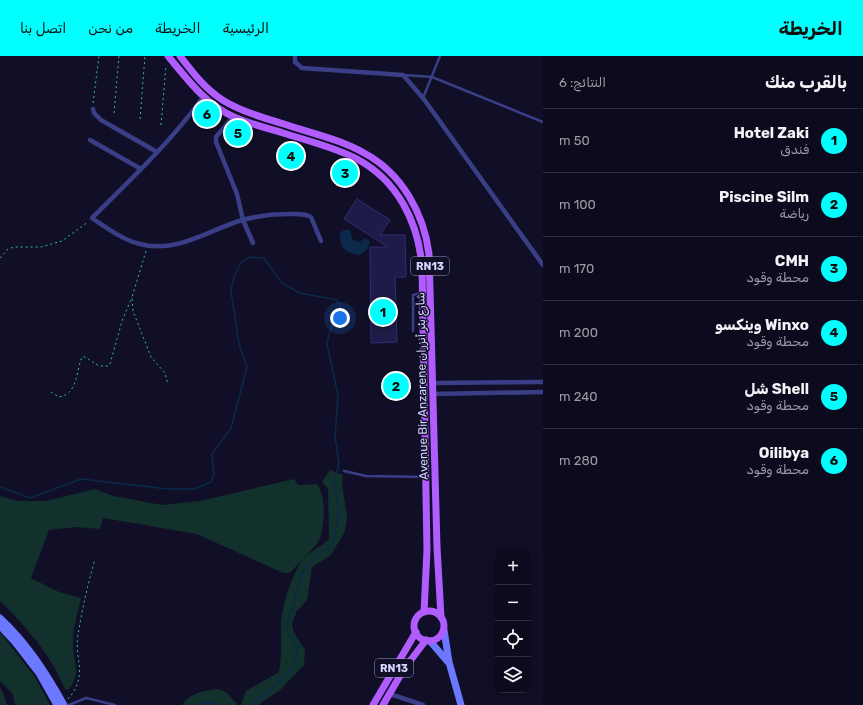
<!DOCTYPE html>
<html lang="ar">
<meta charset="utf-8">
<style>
:root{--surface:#0c0b1d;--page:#151426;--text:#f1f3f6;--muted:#9a9ba4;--line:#2c2b3b;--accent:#01fffd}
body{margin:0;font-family:Rubik,Cairo,sans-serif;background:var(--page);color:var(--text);direction:rtl}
.controls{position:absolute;right:12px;bottom:12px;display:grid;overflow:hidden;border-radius:8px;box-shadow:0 2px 10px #0003}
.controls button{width:36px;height:36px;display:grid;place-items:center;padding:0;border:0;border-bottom:1px solid var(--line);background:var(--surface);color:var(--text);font:20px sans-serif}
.you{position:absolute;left:340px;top:262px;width:14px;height:14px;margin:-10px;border:3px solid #fff;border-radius:50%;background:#1a73e8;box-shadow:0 0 0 6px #1a73e833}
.badge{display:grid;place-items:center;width:26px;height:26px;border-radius:50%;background:var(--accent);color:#111;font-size:13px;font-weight:700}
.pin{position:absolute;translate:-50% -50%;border:2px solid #fff;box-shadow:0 1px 4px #0006}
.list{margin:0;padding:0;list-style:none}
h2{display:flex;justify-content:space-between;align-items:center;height:52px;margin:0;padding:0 16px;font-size:17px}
h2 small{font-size:13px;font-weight:400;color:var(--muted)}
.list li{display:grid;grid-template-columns:26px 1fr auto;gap:12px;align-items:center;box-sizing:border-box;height:64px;padding:0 16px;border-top:1px solid var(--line)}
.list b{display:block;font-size:15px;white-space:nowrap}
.list p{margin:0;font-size:13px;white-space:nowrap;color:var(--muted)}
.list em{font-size:13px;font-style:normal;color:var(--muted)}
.icon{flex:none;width:22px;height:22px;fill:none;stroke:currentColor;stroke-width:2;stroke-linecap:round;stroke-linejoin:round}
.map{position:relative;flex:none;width:543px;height:649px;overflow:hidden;direction:ltr}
header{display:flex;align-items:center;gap:24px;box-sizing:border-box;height:56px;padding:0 20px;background:var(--accent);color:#111}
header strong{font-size:19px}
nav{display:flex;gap:22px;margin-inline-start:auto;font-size:14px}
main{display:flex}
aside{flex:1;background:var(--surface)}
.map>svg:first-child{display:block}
</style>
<header>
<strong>الخريطة</strong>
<nav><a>الرئيسية</a><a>الخريطة</a><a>من نحن</a><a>اتصل بنا</a></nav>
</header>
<main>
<aside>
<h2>بالقرب منك<small>النتائج: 6</small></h2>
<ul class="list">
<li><span class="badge">1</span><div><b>Hotel Zaki</b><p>فندق</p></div><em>50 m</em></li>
<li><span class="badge">2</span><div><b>Piscine Silm</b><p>رياضة</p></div><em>100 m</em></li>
<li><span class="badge">3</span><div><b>CMH</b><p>محطة وقود</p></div><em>170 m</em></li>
<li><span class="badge">4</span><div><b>Winxo وينكسو</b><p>محطة وقود</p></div><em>200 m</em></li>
<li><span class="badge">5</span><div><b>Shell شل</b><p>محطة وقود</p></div><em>240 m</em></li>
<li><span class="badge">6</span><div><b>Oilibya</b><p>محطة وقود</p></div><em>280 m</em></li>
</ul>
</aside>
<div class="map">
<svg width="543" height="649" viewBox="0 0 543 649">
<rect width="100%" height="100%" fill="#100f27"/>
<g fill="#12312d">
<path d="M330,414l13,5 -1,9 5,31 -2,16 -14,24 -19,12 -5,33 -10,11 -5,12 2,10 11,17 -1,15 -24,25 -22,15h-17l5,-14 33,-19c3,-16 2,-31 2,-47 1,-18 10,-49 21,-64 7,-10 19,-13 27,-22l-1,-50 -6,-7z"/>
<path d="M294,423l4,6 19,-1c9,11 8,40 3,54 -2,7 -24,28 -30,35h-7l-86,-39 -94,-16 -3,11 -24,-2 -27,3 -18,48 28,14 22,6c-3,14 -8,29 -8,44 -1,19 10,30 -5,48l-3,-1c-15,-35 -37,-61 -65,-88v-105l17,5h29l49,-12 18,7 49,9 38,-4z"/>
<polygon points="0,576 35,621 50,649 15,649 13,638 0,625"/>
<polygon points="0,632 2,634 7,649 0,649"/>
<path d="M218,633l8,3 12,13h-56c8,-12 23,-15 36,-16z"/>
</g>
<path fill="#0b294a" d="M344,174h6l3,10 7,2 4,-4 5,2 1,3 -3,7 -8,5c-13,-2 -20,-7 -19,-22z"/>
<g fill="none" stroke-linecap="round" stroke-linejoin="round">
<g stroke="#0b294a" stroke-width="1.5">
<path d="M0,431l30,11 51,-19 87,10h26l17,-7 3,-7 -2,-21 19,-26 16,-61 -8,-23 -8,-53 3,-14 7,-14 8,-6 15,1 18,25 18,10 37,7 3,7c-3,13 -12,24 -13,37l11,51 -3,42 4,26 -5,21 5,27 -6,33c-28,19 -33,26 -39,59 -1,9 -7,17 -8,27 3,4 8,10 10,15 8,23 -30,48 -45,60"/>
<polyline points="196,649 198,647 216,647 219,649"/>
</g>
</g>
<g fill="#1f1b48" stroke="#332c75">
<polygon points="209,52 213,56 204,65 200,61"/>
<polygon points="357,143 390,164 380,179 405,179 406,221 395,221 397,286 371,287 370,191 388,191 344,163"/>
</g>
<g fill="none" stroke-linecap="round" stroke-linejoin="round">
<g stroke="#2dbba3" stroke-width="1" stroke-dasharray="2 3" stroke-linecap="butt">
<polyline points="93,47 99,0"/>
<polyline points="114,57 119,0"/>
<polyline points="140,63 145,0"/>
<polyline points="161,69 166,9"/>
<polyline points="146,195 132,241 133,255 151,301 165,317 168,329"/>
<polyline points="0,202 8,193 14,191 41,191 62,185 88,166"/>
<path d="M51,336l8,5c19,-3 17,-26 23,-40h3l14,9h9l2,-2 12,-43 10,-24"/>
<path d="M68,643c21,-24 6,-39 10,-64 4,-26 10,-51 17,-76"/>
</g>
<g stroke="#393e87" stroke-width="2.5">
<polyline points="404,19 432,21 543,66"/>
<polyline points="423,42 440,0"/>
<polyline points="413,275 413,239 422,237"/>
<polyline points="344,415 366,420 425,421"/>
<polyline points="69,649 86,642 115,649"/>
</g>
<g stroke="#393e87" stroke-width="4.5">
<polyline points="295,0 295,6 302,12 403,19 423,42 543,209"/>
<path d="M203,41c-32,45 -72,82 -111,121 15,10 31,22 48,26 36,10 69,-14 102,-24 15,-4 30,-6 46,-6 7,0 17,-1 23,3l10,24"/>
<polyline points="93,53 94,57 101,64 157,96"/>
<polyline points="233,61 216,81 216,86 237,138 243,164 253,187"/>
<polyline points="90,84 141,113"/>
<polyline points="433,327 543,326"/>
<polyline points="433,338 543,336"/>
<polyline points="390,638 423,649"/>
</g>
<g stroke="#6c78ff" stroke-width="7">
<path d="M0,562c27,25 46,55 64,87"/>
<polyline points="0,570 15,586 39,617 57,649"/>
<polyline points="444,574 449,606 461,649"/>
<polyline points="430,585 448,606"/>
</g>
<g stroke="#b05cff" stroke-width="7">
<path d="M168,0c20,24 37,48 66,61 16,7 33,11 49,16 25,8 51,14 74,26 41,22 61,63 65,107l5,284 -3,62"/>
<path d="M180,0c13,17 25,33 44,45 19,11 40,17 60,23 26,9 56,15 80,29 38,20 60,61 65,101l8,293 4,70"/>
<circle cx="429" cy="570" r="15"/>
<polyline points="373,649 416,576"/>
<polyline points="383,649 404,613 426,584"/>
</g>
</g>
<g text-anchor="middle" stroke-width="3" stroke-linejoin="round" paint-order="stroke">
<g fill="#100f27" stroke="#9a9abe" stroke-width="1">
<rect x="411" y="201" width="38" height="18" rx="3"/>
<rect x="375" y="603" width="38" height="18" rx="3"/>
</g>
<g font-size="11" font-weight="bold" fill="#d5d5ff">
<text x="430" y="214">RN13</text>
<text x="394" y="616">RN13</text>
</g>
<g font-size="12" fill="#d5d5ff" stroke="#100f27">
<text transform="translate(422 330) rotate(-91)" y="4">Avenue Bir Anzarene شارع بئر أنزران</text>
</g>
</g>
</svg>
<div class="controls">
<button>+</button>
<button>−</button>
<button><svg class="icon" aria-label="locate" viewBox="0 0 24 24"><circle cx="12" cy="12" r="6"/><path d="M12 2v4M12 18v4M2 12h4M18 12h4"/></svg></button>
<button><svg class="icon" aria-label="layers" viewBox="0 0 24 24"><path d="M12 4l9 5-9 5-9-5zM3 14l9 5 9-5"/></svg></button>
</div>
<div class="you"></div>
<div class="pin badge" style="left:383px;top:256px">1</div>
<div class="pin badge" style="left:396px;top:330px">2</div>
<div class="pin badge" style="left:345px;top:117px">3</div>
<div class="pin badge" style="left:291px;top:100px">4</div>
<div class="pin badge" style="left:238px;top:77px">5</div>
<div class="pin badge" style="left:207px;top:58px">6</div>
</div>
</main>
